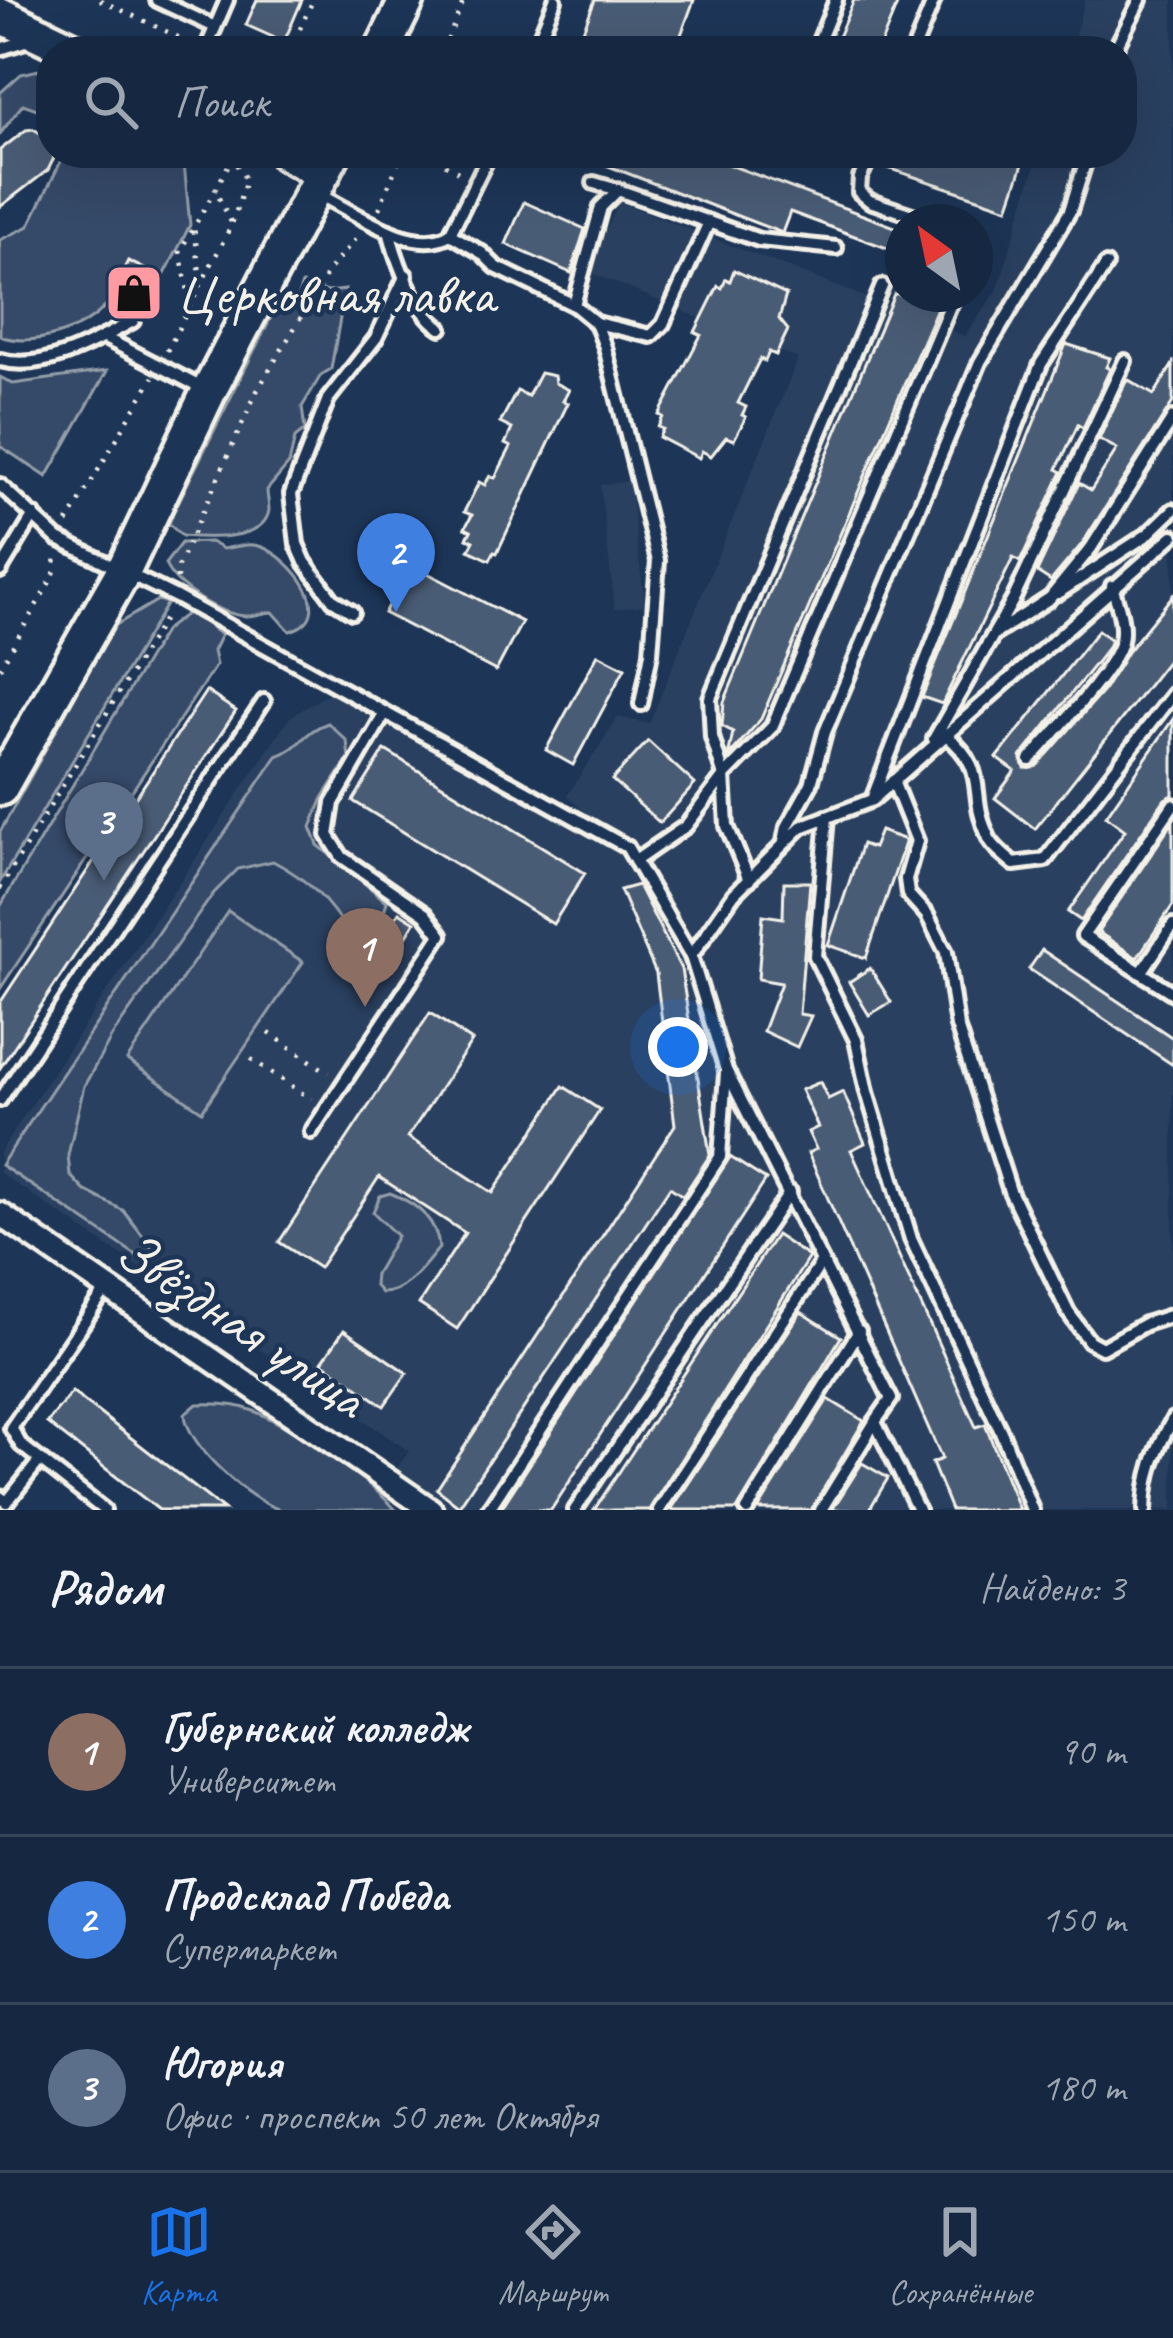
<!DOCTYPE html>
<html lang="ru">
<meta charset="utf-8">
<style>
:root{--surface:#162841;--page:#23344c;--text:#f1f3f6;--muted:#9ea6b1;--line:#35445a;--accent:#1a73e8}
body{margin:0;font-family:Caveat,sans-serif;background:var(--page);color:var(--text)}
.compass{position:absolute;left:885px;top:204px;width:108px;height:108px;border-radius:50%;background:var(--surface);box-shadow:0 12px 48px #0002;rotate:327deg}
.you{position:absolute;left:678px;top:1047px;width:42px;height:42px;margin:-30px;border:9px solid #fff;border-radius:50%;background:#1a73e8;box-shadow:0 0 0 18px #1a73e833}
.badge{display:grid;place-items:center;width:78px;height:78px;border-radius:50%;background:var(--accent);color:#fff;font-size:39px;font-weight:700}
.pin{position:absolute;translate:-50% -99px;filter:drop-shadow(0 3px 6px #0008)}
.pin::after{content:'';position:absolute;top:63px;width:42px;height:36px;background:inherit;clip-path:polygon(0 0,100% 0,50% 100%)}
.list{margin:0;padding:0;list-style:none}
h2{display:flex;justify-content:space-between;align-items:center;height:156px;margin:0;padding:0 48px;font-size:51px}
h2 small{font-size:39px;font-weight:400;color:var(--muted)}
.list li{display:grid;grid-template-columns:78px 1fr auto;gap:36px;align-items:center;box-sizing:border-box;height:168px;padding:0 48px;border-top:3px solid var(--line)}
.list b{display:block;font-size:45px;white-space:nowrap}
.list p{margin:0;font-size:39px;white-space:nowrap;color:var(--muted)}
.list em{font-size:39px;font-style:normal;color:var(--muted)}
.icon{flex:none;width:66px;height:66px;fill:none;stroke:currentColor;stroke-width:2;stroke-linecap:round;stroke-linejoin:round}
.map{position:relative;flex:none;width:1173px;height:1510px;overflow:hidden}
.search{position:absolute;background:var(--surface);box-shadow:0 12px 48px #0002;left:36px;right:36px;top:36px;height:132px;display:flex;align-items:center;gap:30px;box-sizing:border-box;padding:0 42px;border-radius:48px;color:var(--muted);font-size:45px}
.sheet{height:660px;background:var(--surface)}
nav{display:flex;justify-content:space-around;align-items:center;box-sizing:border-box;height:168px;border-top:3px solid var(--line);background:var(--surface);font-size:33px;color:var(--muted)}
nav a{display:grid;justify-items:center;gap:6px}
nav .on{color:var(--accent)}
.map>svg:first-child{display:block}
</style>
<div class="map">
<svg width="1173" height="1510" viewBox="0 0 1173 1510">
<rect width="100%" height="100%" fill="#1d3557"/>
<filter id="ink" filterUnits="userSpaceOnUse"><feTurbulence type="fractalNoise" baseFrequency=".00833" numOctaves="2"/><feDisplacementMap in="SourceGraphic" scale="24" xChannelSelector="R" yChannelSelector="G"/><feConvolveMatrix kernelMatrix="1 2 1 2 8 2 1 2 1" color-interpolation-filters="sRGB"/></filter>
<g filter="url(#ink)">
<g fill="#2a4060">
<polygon points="1085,0 1173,0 1173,1510 437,1510 389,1480 409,1451 0,1173 0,1152 289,718 332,691 620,844 567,796 618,717 649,724 798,359 587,271 619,202 965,336 998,289 1039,153 1122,153 1122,51 1070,51"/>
<polygon points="629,481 645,605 615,609 600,485"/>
</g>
<g fill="#354a67" stroke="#949ea8" stroke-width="3">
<polygon points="47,68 51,71 51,114 23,104 0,134 0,93 21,74"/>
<path d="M65,153h118l7,72 -27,53 -35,-17c-7,14 -12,32 -22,44 -20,26 -76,43 -106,31v-96l29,-14z"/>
<path d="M302,284l26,8 17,-2 -14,79 -10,6 -19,32 3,23 -10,8 -6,26 -22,26c0,7 2,13 2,20 -4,32 -65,28 -87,26l-13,-12 4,-11 102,-204 23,-13z"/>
<polygon points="107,371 47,477 0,446 0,377 13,384"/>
<path d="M210,542l13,7c13,-2 26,-7 39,-2 28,10 79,69 28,84l-17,-19c-10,0 -19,5 -29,4 -26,-3 -70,-29 -79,-52l16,-21z"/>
<polygon points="158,600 167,603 0,882 0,832 102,647 116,625"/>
<polygon points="187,613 194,614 221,635 213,651 216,665 0,989 0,907 165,630"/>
<path d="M328,723l19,18 2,17 -26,40 -12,29 7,18 69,57 -7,21 -17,15 -13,-2c-21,-35 -41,-56 -77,-75l-35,8 -24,24 -102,143 -28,50 -16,69 2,20 14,15 40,21 29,38 -8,12 -144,-96 276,-409c23,-8 27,-25 51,-33z"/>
<polygon points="228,911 303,962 202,1111 127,1060"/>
<path d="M390,1193c26,10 47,27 49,55 -15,18 -33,45 -58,45l-7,-8 1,-11 22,-38 -24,-24 7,-16z"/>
<path d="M197,1404c19,-1 40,0 57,7 37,15 115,69 142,99 -36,0 -79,0 -114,0 -30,-6 -96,-65 -97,-96z"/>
</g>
<g fill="#485b74" stroke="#f4f1e8" stroke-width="3">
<polygon points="257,0 302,0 284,42 246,25"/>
<polygon points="595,0 694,0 675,51 575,51"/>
<polygon points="854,0 899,0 878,51 832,51"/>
<polygon points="33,129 48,137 54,158 48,170 0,207 0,150 26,130"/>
<polygon points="575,153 698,153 903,230 903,254 790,212 782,233"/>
<polygon points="893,153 999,153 1024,161 1008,208 888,168"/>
<polygon points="524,202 585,229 571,273 506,244"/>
<polygon points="128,261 163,278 142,320 137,312 122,316 105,308"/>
<polygon points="734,270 786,295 779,319 788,330 776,355 769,352 765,361 760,359 738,403 746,407 742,415 746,417 734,440 726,437 711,456 702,451 699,458 659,437 663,429 658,427 663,417 659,415 701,335 695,332 718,286 722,288 726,279 730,281"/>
<polygon points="894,294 943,294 761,719 728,757 733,732 722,726 724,702"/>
<polygon points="1066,344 1110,358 1106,367 1110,369 1083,428 1078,425 1057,469 1062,472 1020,562 1013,558 942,704 922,697"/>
<polygon points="1173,364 1173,402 1082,544 1051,581 1037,572 1079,483 1091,490 1117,449 1099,439 1127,379 1154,395"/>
<polygon points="540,373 554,376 555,383 569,390 563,401 568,403 497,553 494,552 490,560 469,550 474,541 467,538 471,531 465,528 472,515 464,512 479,482 485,485 490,475 495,478 511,447 505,444 512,429 500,423 517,391 528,396"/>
<polygon points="410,564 522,622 496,671 384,613"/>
<polygon points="1173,595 1173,654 1035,829 995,798 1015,771 997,758 1098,630 1111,640 1107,649 1021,757 1025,768 1037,766 1103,691 1127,652"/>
<polygon points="598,654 625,668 573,765 546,750"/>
<polygon points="206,691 236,711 0,1068 0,1003"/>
<polygon points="1173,719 1173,795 1165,799 1081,921 1068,912 1125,830 1106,816"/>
<polygon points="648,741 695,784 660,823 612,780"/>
<polygon points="385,750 585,873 553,924 353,801"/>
<polygon points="1173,822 1173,905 1137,958 1098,932"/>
<polygon points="880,831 906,840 866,958 828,945 862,844 873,848"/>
<polygon points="784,882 810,882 799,1014 811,1016 797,1047 763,1031 781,983 758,979 763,915 783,918"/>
<polygon points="638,885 681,969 710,1155 683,1196 670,1187 459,1506 437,1489 675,1125 656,974 620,890"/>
<polygon points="399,912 415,922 384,973 367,962"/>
<polygon points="1042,950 1173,1038 1173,1065 1029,969"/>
<polygon points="870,968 891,1002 869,1015 849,982"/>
<polygon points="430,1013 472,1041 408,1137 493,1193 563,1086 600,1110 457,1329 419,1304 465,1233 379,1177 319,1268 279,1242"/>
<polygon points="820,1082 828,1099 843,1092 865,1143 851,1150 976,1427 985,1424 1019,1510 951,1510 932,1463 942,1459 808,1153 816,1149 808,1132 818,1127 801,1090"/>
<polygon points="730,1157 766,1180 551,1510 500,1510"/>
<polygon points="776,1235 809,1257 649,1510 594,1510"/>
<polygon points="801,1312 841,1337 737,1510 671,1510"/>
<polygon points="344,1330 407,1373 384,1406 322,1362"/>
<polygon points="72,1392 224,1510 159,1510 47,1423"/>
<polygon points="828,1399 864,1421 811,1510 758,1510"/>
<polygon points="862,1463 888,1478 869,1510 832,1510"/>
</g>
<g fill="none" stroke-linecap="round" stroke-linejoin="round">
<g stroke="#f4f1e8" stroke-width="20">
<g id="service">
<polyline points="157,0 215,27"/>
<polyline points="0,49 29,40"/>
<polyline points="205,51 227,0"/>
<polyline points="534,51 555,0"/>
<polyline points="815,51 836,0"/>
<polyline points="913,51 934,0"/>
<polyline points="1114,51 1140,0"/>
<polyline points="872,153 860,178 859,192 870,201 915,216"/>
<polyline points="594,183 618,190"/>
<path d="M316,193c36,17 97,64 134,41l40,-81"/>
<path d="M389,231c8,31 25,79 52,97"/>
<polyline points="450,234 482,253 496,267 574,305 601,207 618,190 759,240 836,248"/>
<polyline points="574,305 596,323 605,347 658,561 651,653 641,704"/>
<polyline points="596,323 651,336 663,324 709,222"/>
<polyline points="103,337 202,388"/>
<path d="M0,360c44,12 95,-18 133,-39"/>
<polyline points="0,485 58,539 176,597 627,847 691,956 734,894 801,827 872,800 1173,536"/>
<polyline points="0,571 34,515"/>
<polyline points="1058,593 1147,535 1173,510"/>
<polyline points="352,612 333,600 305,562 297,544 291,494 328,399 376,338 406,275"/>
<polyline points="996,633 1050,598 1091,548 1173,418"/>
<path d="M945,734c46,38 22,57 43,102 4,11 17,20 26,28l31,-4 128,-166"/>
<polyline points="934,739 1013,600 1125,361"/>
<path d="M1030,760c22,-26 84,-89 91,-119 4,-19 -4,-37 -9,-55"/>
<polyline points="893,781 917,841 906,879 908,894 927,915 946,952 957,1026 1010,1191 1068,1312 1089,1341 1102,1348 1145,1324 1173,1315"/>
<polyline points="873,797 1041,364 1106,265"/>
<polyline points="1173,805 1083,936 1173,993"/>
<polyline points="827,817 815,956 856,1040 867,1092 911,1239 1002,1434 1032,1510"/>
<polyline points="784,842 787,827 811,784 825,732 980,362 1070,211 1088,153"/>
<polyline points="635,861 686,826 724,776 772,727 955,294"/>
<polyline points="749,880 727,826 724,776 712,737 710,698 882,286"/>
<polyline points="691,956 726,1070 891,1399 875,1422 918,1510"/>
<polyline points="1141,973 1173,925"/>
<polyline points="0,1100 264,701"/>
<polyline points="311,1132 441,935 425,914 342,857 328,835 333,803 385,713"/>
<polyline points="0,1497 7,1502 40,1460"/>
<polyline points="104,1510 21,1445 11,1428 106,1290"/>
<polyline points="488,1510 720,1157 726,1073"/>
<polyline points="575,1510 790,1192"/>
<polyline points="659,1510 821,1263"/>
<polyline points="747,1510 859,1331"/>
<polyline points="821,1510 875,1422"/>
<path d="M1145,1510c1,-36 10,-59 28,-91"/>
</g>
</g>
<g stroke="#f4f1e8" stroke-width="30">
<polyline id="minor" points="0,1214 431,1510"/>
</g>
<g stroke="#f4f1e8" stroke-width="42">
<g id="primary">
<polyline points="0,15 75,51"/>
<polyline points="382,51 407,0"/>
<polyline points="286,153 323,173"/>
<polyline points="0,788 123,572 209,391 333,153"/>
</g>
</g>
<g stroke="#f4f1e8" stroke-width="4.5" stroke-dasharray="3 9" stroke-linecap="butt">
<polyline points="100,0 193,44"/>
<polyline points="290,51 313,0"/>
<polyline points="443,51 464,0"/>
<polyline points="424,153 462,174"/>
<polyline points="379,209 402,153"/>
<polyline points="231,222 215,190 235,153"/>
<polyline points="201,281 194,227 215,190"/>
<polyline points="190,301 180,251 194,227"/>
<polyline points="167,351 232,224 246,180 232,157"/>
<polyline points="67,523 153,377"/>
<polyline points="177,579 177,569 257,391 329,270 358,236"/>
<polyline points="0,668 54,575 56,555"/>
<polyline points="0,889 168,612"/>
<polyline points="269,1033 329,1073"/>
<polyline points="251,1059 311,1099"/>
</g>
<use href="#service" stroke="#1d3557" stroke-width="10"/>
<use href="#minor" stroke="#1d3557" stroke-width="21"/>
<use href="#primary" stroke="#1d3557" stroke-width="33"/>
</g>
</g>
<defs>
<g id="shop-square" transform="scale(3)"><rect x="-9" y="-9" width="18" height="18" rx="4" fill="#ff9aa2" stroke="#1d3557"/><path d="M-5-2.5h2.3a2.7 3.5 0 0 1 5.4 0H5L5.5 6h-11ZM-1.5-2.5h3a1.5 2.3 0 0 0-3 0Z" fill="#111"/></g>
</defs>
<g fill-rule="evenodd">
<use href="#shop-square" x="134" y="293"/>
</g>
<g text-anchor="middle" stroke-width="9" stroke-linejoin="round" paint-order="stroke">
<g font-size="57" fill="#f4f1e8" stroke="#1d3557" text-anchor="start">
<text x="176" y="313">Церковная лавка</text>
</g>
<g font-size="57" fill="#f4f1e8" stroke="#1d3557">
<text transform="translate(242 1323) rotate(34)" y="20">Звёздная улица</text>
</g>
</g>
</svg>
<svg class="compass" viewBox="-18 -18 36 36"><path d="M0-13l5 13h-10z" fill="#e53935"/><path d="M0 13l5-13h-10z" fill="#9ea6b1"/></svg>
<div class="you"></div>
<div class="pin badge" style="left:365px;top:1007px;background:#8d6e63">1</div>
<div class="pin badge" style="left:396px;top:612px;background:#3f7fe0">2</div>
<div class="pin badge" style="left:104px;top:881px;background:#5c6f8a">3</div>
<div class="search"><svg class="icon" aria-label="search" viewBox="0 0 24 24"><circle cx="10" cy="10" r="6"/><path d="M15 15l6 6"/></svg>Поиск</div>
</div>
<section class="sheet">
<h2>Рядом<small>Найдено: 3</small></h2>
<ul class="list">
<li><span class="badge" style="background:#8d6e63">1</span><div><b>Губернский колледж</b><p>Университет</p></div><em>90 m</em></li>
<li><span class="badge" style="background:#3f7fe0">2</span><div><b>Продсклад Победа</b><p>Супермаркет</p></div><em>150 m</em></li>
<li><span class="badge" style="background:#5c6f8a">3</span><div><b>Югория</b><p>Офис · проспект 50 лет Октября</p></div><em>180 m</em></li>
</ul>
</section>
<nav>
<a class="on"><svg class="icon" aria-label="map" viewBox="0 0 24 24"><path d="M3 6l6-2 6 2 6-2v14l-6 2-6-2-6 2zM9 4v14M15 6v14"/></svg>Карта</a>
<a><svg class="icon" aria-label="directions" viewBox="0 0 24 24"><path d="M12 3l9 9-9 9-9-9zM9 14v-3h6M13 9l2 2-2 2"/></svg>Маршрут</a>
<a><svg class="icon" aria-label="saved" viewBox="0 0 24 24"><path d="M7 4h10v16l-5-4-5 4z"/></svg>Сохранённые</a>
</nav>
